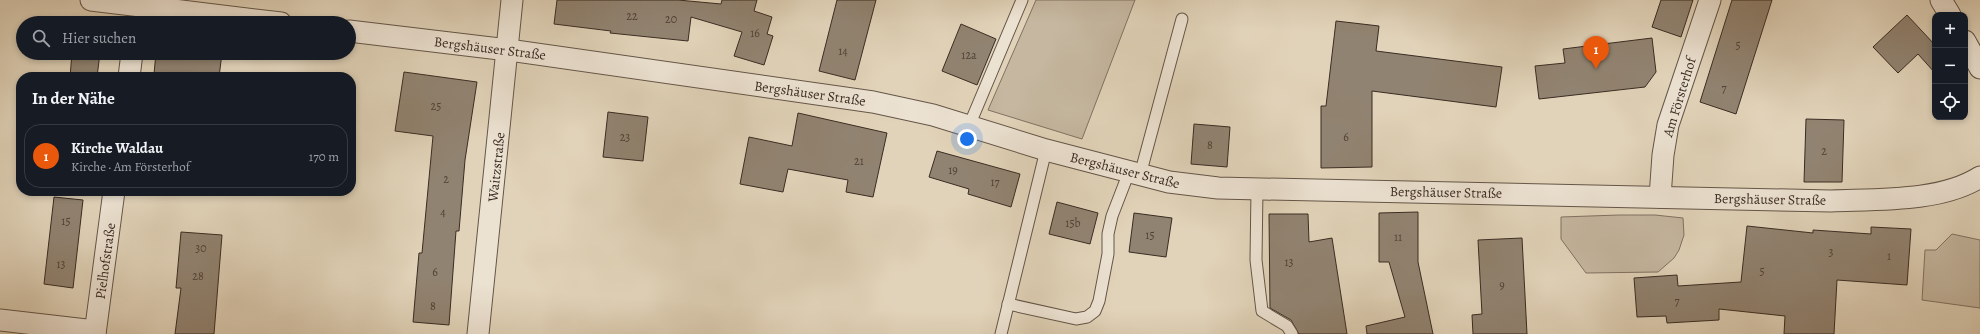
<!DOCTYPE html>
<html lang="de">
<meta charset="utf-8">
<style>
:root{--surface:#171b24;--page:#242831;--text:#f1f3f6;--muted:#9ea1a6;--line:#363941;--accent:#ea580c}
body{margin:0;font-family:Alegreya,serif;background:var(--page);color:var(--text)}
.controls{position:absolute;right:12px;top:12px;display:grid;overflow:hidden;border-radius:8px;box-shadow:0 2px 6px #0003}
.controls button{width:36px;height:36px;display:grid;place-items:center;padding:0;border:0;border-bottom:1px solid var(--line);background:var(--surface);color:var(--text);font:20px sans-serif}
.you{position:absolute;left:967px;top:139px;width:14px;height:14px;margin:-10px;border:3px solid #fff;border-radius:50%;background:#1a73e8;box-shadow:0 0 0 6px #1a73e833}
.badge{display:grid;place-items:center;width:26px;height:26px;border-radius:50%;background:var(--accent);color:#fff;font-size:13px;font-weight:700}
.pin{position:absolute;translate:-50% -33px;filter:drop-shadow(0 1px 2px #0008)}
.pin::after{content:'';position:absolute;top:21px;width:14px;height:12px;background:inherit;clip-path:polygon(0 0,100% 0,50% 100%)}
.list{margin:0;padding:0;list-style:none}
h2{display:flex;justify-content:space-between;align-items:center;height:52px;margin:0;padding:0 16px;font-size:17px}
h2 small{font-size:13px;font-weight:400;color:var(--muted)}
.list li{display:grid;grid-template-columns:26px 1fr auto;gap:12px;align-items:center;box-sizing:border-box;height:64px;margin:0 8px 8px;padding:0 8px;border:1px solid var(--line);border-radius:16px}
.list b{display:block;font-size:15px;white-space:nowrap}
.list p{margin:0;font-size:13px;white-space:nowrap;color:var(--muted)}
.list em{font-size:13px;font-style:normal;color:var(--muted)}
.icon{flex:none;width:22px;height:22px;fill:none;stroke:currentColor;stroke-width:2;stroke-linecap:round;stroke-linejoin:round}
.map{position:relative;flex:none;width:1980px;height:334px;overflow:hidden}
.search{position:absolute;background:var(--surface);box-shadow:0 2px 6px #0003;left:16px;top:16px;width:340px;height:44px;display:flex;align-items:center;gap:10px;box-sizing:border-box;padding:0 14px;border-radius:22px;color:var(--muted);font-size:15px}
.panel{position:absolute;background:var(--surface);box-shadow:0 2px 6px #0003;left:16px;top:72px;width:340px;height:124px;border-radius:16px}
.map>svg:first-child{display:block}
</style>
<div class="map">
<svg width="1980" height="334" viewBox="0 0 1980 334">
<rect width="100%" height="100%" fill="#e1d3b9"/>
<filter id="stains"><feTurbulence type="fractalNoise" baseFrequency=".005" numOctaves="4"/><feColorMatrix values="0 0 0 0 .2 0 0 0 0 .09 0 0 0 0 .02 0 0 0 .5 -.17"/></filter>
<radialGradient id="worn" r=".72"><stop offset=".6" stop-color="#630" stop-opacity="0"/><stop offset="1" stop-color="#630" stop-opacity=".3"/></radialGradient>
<g fill="#c5b7a0" stroke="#807262">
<polygon points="1036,0 1135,0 1082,139 988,110"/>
<polygon points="1619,215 1655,215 1683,218 1684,235 1679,250 1674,258 1658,272 1586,273 1561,239 1561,217"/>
<polygon points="1952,234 1980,240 1980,308 1922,300 1925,250 1936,250"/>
</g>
<g fill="#918371" stroke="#3a2c23">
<polygon points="557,0 678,0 721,4 722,0 757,0 754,11 772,17 767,34 773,36 764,65 734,56 742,32 691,17 688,41 610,33 611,31 554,24"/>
<polygon points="837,0 876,0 855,80 819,71"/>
<polygon points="1661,0 1693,0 1681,37 1652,27"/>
<polygon points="1732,0 1772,0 1736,114 1700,102"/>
<polygon points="1907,15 1935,45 1935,73 1918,54 1898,73 1873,47"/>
<polygon points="1336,21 1379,26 1376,51 1502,67 1496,107 1372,91 1372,167 1321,168 1321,106 1326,106"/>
<polygon points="961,24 996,39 977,85 942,71"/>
<polygon points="1652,38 1656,72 1645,87 1539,99 1535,66 1565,63 1563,49"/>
<polygon points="72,53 100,53 97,77 70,77"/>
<polygon points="156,53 222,53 219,77 181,77 154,74"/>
<polygon points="404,72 477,82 465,160 459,231 456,231 449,325 413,322 419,253 422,253 433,136 395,131"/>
<polygon points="608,112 648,117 643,161 603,157"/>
<polygon points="798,113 887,133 873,197 846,192 848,180 788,169 783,192 740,184 749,137 792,146"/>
<polygon points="1806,119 1844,120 1842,182 1804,182"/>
<polygon points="1194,124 1230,127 1227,167 1191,164"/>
<polygon points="937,151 1020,174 1011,207 968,194 969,189 929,177"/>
<polygon points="54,197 83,200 73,288 44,284"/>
<polygon points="1057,202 1098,213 1090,244 1049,234"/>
<polygon points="1418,212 1418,262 1433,334 1367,334 1366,326 1405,317 1389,262 1379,262 1379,213"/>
<polygon points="1134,213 1172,218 1166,257 1129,252"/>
<polygon points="1269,214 1308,214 1309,242 1332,238 1347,334 1299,334 1291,320 1270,308"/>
<polygon points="1747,226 1813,233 1813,230 1871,234 1871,227 1911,229 1907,285 1837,280 1834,334 1784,334 1785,316 1719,309 1719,320 1667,323 1666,316 1637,317 1634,278 1677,275 1678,286 1741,282"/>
<polygon points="181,232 222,235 214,334 175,334 181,288 176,288"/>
<polygon points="1522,238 1527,334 1473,334 1472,315 1482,314 1478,240"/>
</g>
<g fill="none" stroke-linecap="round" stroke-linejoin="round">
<g stroke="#645648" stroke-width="13">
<g id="lane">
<polyline points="969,126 1022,0"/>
<polyline points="1140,175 1182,19"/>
<polyline points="1257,189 1256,260 1262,311 1287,326 1292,334"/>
<polyline points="1008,304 1076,319 1087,317 1095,311 1099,301 1108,254 1108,234 1112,216 1129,172"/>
<polyline points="1001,334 1046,150"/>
</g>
</g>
<g stroke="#645648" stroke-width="23">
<g id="street">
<polyline points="91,0 281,23"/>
<polyline points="1941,0 1950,15"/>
<path d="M349,31l159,19 365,52 60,13 113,35 123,32 49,6 613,13c46,-2 110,1 149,-24"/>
<polyline points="1965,41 1980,68"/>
<polyline points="129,77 132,53"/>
<polyline points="1660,197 1663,155 1668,125 1710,0"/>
<polyline points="0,320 95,331"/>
<polyline points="95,334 114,191"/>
<polyline points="478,334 512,0"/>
</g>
</g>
<use href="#lane" stroke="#ece2d2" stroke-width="11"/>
<use href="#street" stroke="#ece2d2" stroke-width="21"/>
</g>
<g text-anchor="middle" stroke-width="3" stroke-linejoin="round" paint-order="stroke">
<g font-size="12" fill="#504236">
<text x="632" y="20">22</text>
<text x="671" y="23">20</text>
<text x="755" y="37">16</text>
<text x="1738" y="49">5</text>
<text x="843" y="55">14</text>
<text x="969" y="59">12a</text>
<text x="1724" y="92">7</text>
<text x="436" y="110">25</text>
<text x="625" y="141">23</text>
<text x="1346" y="141">6</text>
<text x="1210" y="149">8</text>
<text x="1824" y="155">2</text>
<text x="859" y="165">21</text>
<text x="953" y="174">19</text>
<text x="446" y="183">2</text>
<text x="995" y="186">17</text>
<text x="443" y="216">4</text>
<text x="66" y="225">15</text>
<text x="1073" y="227">15b</text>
<text x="1150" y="239">15</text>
<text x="1398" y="241">11</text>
<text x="201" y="252">30</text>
<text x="1831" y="256">3</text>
<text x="1889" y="260">1</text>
<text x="1289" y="266">13</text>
<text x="61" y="268">13</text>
<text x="1762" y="275">5</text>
<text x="435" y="276">6</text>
<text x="198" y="280">28</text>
<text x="1502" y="289">9</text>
<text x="1677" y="305">7</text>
<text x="433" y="310">8</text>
</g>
<g font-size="14" fill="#3a2c23" stroke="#ece2d2">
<text transform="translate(490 48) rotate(7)" y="5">Bergshäuser Straße</text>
<text transform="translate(810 93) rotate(8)" y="5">Bergshäuser Straße</text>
<text transform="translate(1679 97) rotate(-73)" y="5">Am Försterhof</text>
<text transform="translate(496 167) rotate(-84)" y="5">Waitzstraße</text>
<text transform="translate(1125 170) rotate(14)" y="5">Bergshäuser Straße</text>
<text transform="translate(1446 192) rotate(1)" y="5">Bergshäuser Straße</text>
<text transform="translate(1770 199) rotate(1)" y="5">Bergshäuser Straße</text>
<text transform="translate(105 261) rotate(-82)" y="5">Pielhofstraße</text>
</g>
</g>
<rect width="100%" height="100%" filter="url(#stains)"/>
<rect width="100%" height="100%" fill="url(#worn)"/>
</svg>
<div class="controls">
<button>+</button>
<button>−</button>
<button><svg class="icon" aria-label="locate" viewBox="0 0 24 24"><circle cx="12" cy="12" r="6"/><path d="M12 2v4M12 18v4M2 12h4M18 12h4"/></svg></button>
</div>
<div class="you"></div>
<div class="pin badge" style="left:1596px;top:69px">1</div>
<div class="search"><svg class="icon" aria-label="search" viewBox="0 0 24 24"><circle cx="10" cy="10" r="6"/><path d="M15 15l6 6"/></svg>Hier suchen</div>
<section class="panel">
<h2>In der Nähe<small></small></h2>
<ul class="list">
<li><span class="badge">1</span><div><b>Kirche Waldau</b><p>Kirche · Am Försterhof</p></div><em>170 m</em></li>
</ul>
</section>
</div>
